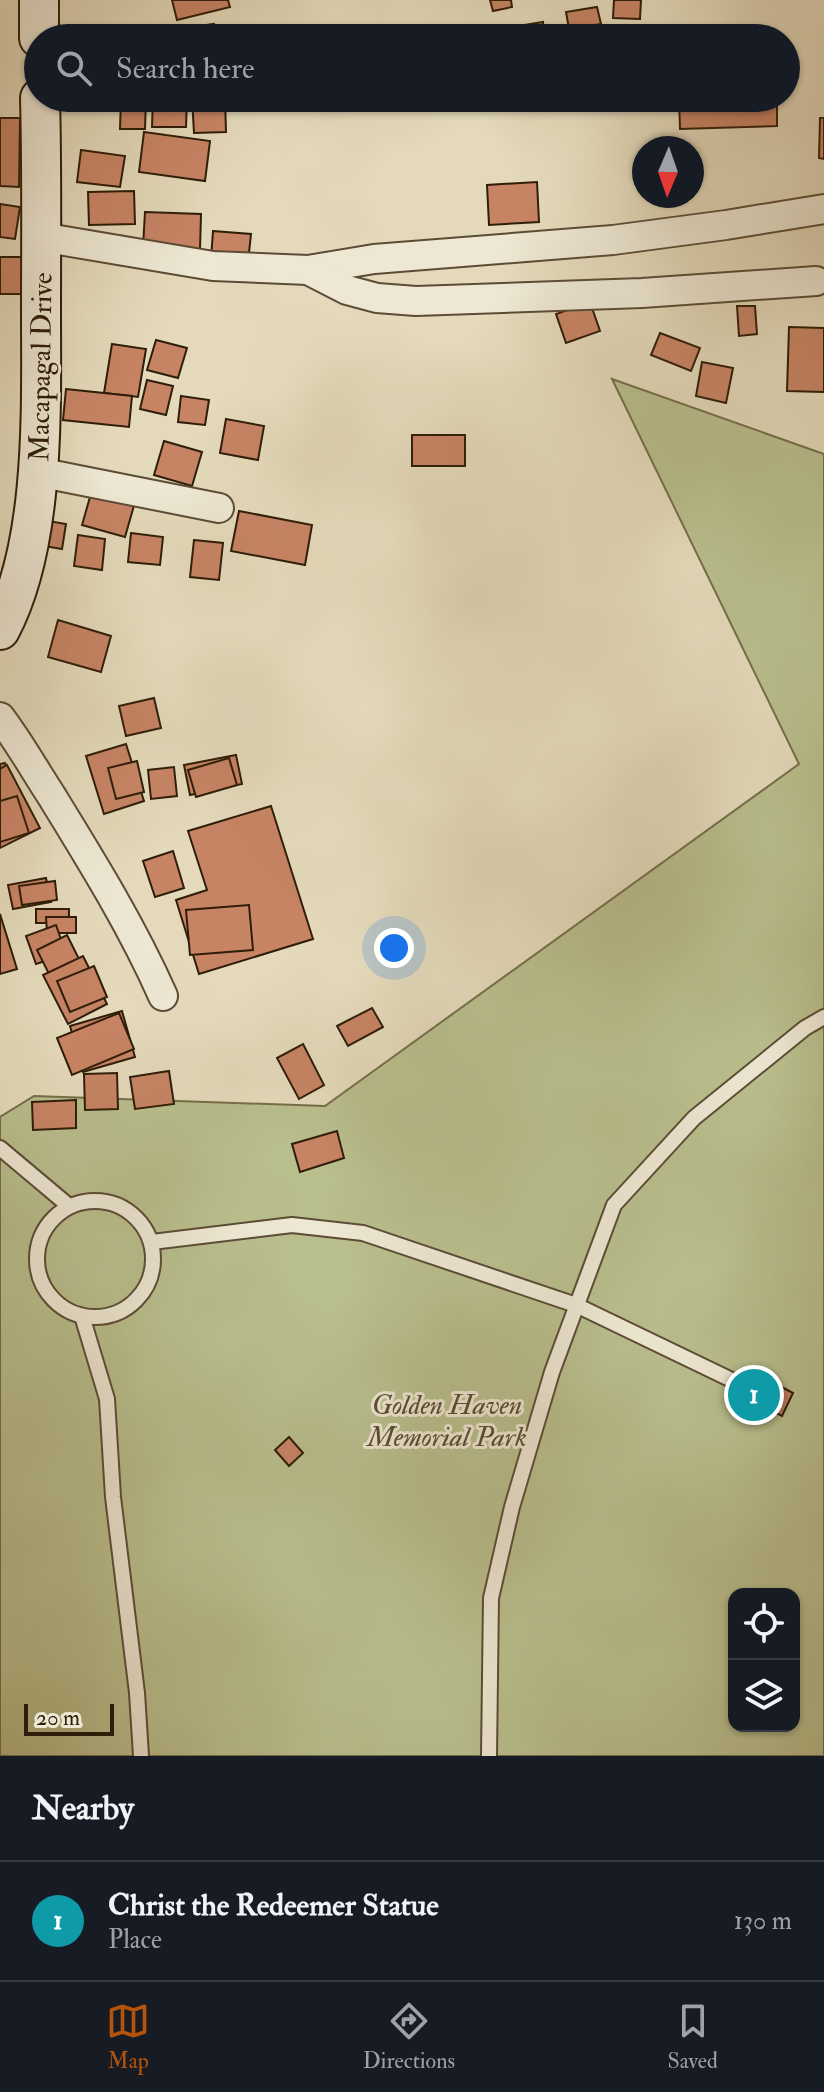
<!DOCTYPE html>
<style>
:root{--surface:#171b24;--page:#20242c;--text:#f1f3f6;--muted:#9ea1a6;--line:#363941;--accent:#b45309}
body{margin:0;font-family:"IM FELL Double Pica",serif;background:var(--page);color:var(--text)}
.controls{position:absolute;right:24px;bottom:24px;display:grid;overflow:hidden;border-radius:16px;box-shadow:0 2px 6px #0004}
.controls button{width:72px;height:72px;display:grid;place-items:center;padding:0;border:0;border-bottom:2px solid var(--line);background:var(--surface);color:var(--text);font:40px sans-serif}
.compass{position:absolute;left:632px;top:136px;width:72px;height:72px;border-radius:50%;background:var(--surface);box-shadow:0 2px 6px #0004;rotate:182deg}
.scale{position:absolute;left:24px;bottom:20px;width:90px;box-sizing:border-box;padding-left:8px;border:4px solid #2e1d08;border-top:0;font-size:22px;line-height:28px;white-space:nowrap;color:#2e1d08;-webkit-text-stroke:6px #ede7d3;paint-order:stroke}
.you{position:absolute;left:394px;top:948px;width:28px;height:28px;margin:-20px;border:6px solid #fff;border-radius:50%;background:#1a73e8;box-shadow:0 0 0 12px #1a73e833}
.badge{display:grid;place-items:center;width:52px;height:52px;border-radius:50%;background:var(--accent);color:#fff;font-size:26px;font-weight:700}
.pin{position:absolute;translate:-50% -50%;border:4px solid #fff;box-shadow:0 2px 8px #0006}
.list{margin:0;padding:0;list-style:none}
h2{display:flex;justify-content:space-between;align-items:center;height:104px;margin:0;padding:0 32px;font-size:34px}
h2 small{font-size:26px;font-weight:400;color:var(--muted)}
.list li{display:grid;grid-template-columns:52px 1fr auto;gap:24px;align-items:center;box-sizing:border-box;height:120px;padding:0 32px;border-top:2px solid var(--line)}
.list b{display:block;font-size:30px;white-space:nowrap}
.list p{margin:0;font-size:26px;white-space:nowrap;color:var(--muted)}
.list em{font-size:26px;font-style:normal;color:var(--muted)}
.icon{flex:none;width:44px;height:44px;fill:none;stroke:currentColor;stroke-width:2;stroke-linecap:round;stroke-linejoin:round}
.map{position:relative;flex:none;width:824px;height:1756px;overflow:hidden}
.search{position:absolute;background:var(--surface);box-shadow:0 2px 6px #0004;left:24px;right:24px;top:24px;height:88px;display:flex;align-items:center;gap:20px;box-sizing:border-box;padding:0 28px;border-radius:44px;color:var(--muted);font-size:30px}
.sheet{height:224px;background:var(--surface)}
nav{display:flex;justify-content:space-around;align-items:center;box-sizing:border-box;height:112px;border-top:2px solid var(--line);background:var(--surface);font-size:22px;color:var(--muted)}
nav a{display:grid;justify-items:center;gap:4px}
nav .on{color:var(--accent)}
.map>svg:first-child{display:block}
</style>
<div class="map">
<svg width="824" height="1756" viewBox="0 0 824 1756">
<rect width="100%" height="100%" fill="#e4dabb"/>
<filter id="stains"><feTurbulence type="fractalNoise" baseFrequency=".0025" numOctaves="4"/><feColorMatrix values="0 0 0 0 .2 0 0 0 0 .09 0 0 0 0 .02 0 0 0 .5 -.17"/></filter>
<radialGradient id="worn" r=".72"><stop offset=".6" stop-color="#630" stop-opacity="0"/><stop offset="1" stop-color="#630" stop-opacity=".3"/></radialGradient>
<path fill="#b9be8d" stroke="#746e4a" stroke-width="2" fill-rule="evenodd" d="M612,379l212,75v1302h-824v-639l34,-21 291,10 474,-342zM734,1594h60v132h-60z"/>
<g fill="#c78465" stroke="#2e1d08" stroke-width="2">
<polygon points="172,0 228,0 230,7 177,20"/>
<polygon points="490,0 511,0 512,7 493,11"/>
<polygon points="614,0 641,0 640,19 613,18"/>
<polygon points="597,7 601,24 569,29 566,12"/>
<polygon points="543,22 545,38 519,38 518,26"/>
<polygon points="214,24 216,38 150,38 149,33"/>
<polygon points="83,98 113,98 113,104 83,103"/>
<polygon points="121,98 146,98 145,129 120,129"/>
<polygon points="153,98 187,98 186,127 152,127"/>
<polygon points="192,98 225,98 226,132 194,133"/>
<polygon points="679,98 777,98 777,126 680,129"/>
<polygon points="0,118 20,118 19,187 0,186"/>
<polygon points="820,118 824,118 824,159 819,158"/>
<polygon points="144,132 210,141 205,181 139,172"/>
<polygon points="81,150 125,156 120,187 77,182"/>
<polygon points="537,182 539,222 489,225 487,185"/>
<polygon points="134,191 135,224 89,225 88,192"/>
<polygon points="0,204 20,207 15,239 0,237"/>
<polygon points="145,212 201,214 200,249 143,247"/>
<polygon points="213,231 251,234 248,262 211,259"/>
<rect x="0" y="257" width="25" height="37"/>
<polygon points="590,302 600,331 566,343 556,314"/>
<polygon points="737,306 755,306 757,334 739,336"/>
<polygon points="789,327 824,328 824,392 787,391"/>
<polygon points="660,333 700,348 691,371 651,355"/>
<polygon points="156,340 187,348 178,378 147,370"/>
<polygon points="112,344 146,349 138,397 104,393"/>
<polygon points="702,362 733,368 726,403 696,396"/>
<polygon points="147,380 173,386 166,415 140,409"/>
<polygon points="66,389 132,396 129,427 63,420"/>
<polygon points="181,396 209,400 205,425 178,422"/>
<polygon points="226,419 264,426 258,460 220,453"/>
<rect x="412" y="435" width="53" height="31"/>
<polygon points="164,441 202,452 192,486 154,475"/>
<polygon points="92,490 135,502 125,537 82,525"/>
<polygon points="239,511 312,525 305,565 231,551"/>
<polygon points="48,521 66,524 62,549 44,546"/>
<polygon points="131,533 163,537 160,565 128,562"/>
<polygon points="78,535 105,539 102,570 74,566"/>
<polygon points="194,540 223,543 219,580 190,577"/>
<polygon points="58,620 111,636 101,672 48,657"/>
<polygon points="154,698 161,728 126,736 119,706"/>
<polygon points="126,744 144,801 104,814 86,756"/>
<polygon points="236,755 242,784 190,795 184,765"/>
<polygon points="229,758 237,785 196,797 188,770"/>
<polygon points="137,761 144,792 116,799 108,768"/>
<polygon points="5,763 14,792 0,796 0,764"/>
<polygon points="7,765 40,828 0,848 0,769"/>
<polygon points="174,767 177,796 151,799 148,770"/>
<polygon points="17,796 29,833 0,842 0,801"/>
<polygon points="271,806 313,939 199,974 176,900 207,890 188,831"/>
<polygon points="173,851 184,888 155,897 143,861"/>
<polygon points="46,878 51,902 13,909 8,885"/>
<polygon points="55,881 57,900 22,905 19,886"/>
<polygon points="249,905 253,950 190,955 186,910"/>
<rect x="36" y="909" width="33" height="14"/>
<polygon points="0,914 17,969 0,974"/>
<polygon points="46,917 76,917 76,933 47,933"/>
<polygon points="56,925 66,954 36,964 26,936"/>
<polygon points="67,935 79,959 49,974 37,950"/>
<polygon points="83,956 107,1004 68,1024 43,975"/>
<polygon points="94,966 107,997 70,1012 57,981"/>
<polygon points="372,1008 383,1027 348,1046 337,1026"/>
<polygon points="122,1011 135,1057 83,1072 70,1026"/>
<polygon points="119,1013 134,1049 72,1075 57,1038"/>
<polygon points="303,1044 324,1085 299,1099 277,1058"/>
<polygon points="169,1071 174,1104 135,1109 130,1077"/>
<polygon points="117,1073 118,1109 85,1110 84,1074"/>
<polygon points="76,1100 76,1128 33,1130 32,1102"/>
<polygon points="337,1131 344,1158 300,1172 292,1144"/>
<polygon points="776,1384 793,1393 782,1416 764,1407"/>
<polygon points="289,1437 303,1453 289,1466 275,1450"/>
</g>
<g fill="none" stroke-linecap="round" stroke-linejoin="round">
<g stroke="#5c4c35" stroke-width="18">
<g id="service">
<polyline points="0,1148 69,1206"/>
<circle cx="95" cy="1259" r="58"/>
<polyline points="152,1242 292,1225 363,1233 576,1305 738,1383"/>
<polyline points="82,1316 107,1399 113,1497 137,1693 141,1756"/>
<polyline points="489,1756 491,1598 512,1507 552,1372 614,1205 694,1118 805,1028 824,1017"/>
</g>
</g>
<g stroke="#5c4c35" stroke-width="32">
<g id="minor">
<polyline points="41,237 213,266 308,270 374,259 613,240 726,225 824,209"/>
<polyline points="308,270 347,290 377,298 416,301 642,293 816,281"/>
<polyline points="38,472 219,508"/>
<path d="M0,717c19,25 34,52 51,78 40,65 81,131 112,201"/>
</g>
</g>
<g stroke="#2e1d08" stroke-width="42">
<g id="secondary">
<polyline points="39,0 39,38"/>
<path d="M0,630c46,-86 41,-222 41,-318 0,-71 1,-143 -1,-214"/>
</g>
</g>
<use href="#service" stroke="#ede7d3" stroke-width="14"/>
<use href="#minor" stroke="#ede7d3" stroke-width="28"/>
<use href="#secondary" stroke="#ede7d3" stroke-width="38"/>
</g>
<g text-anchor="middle" stroke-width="6" stroke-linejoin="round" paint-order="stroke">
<g font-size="28" fill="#2e1d08" stroke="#ede7d3">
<text transform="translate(40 367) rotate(-89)" y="10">Macapagal Drive</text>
</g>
<g font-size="28" font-style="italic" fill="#584d30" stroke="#ede7d3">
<text x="447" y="1414">Golden Haven<tspan x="447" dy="32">Memorial Park</tspan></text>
</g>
</g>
<rect width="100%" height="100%" filter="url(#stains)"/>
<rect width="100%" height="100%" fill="url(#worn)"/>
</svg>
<div class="controls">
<button><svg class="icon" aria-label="locate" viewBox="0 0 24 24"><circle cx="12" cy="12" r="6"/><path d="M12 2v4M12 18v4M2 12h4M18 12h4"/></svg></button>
<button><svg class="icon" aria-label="layers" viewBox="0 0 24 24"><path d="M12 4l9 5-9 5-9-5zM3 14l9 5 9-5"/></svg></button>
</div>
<svg class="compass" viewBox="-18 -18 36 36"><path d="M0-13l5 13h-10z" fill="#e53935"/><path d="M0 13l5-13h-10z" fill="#9ea1a6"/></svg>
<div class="scale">20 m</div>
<div class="you"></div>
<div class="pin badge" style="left:754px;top:1395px;background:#0f9aa8">1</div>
<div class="search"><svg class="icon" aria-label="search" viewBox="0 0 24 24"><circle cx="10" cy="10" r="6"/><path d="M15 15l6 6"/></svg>Search here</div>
</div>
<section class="sheet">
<h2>Nearby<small></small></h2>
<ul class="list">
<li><span class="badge" style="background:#0f9aa8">1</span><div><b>Christ the Redeemer Statue</b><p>Place</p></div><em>130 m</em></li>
</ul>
</section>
<nav>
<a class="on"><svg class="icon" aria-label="map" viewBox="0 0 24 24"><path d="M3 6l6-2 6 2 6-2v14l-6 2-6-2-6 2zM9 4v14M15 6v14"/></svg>Map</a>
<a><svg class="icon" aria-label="directions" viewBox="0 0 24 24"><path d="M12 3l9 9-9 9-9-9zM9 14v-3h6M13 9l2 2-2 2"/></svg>Directions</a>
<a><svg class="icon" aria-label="saved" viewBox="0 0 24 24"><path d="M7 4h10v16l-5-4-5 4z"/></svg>Saved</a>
</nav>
